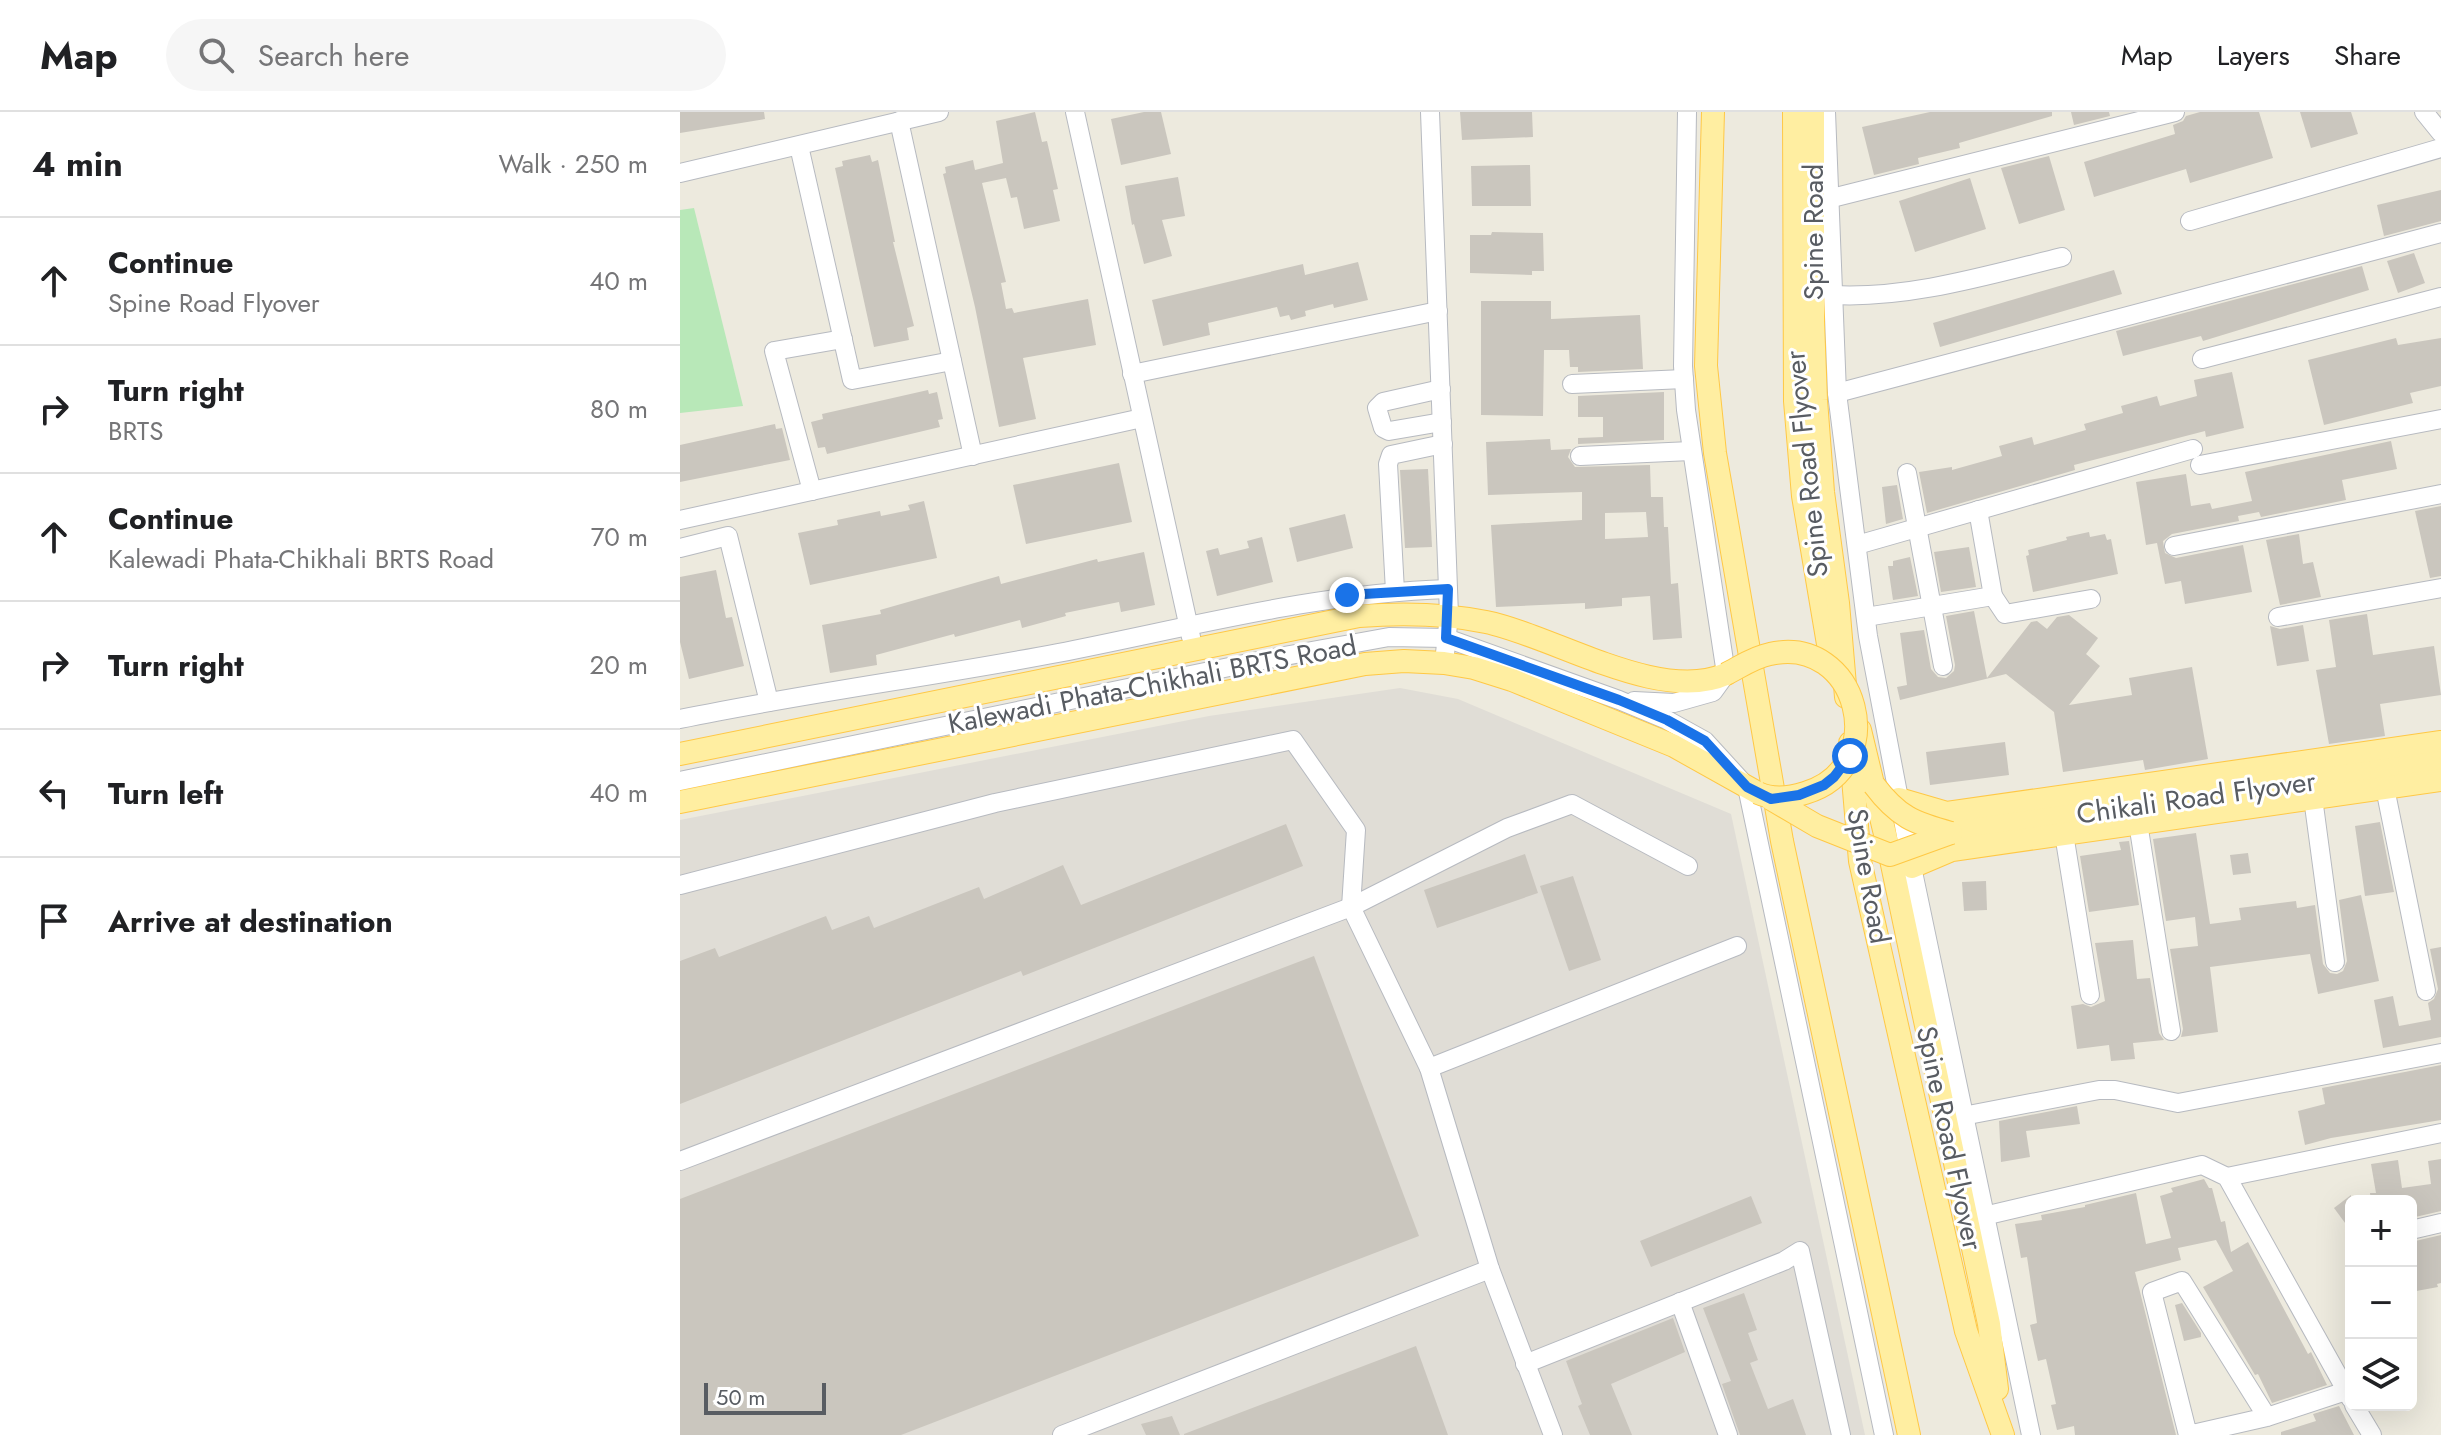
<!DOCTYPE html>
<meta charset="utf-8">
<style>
:root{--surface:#fff;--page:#f6f6f6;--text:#202124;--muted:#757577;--line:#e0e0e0}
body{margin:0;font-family:Jost,sans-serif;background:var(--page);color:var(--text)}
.controls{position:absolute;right:24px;bottom:24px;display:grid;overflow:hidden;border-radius:12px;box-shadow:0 8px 32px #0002}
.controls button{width:72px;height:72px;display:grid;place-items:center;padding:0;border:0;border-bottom:2px solid var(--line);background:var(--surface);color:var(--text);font:40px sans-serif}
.scale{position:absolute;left:24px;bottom:20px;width:122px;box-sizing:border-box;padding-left:8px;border:4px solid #585c62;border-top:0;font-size:22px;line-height:28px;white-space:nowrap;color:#585c62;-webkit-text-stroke:6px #fff;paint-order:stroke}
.stop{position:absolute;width:24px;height:24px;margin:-18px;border:6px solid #1a73e8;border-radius:50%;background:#fff}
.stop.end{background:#1a73e8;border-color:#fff;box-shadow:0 2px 8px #0008}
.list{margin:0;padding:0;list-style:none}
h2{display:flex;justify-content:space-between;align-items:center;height:104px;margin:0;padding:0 32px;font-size:34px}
h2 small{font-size:26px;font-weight:400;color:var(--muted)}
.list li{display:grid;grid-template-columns:52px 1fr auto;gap:24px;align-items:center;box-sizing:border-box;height:128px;padding:0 32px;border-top:2px solid var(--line)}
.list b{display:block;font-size:30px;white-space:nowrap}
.list p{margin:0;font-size:26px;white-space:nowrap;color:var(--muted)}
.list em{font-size:26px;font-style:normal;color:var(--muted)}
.icon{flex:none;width:44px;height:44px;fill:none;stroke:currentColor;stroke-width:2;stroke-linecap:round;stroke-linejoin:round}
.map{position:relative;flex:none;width:1761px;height:1323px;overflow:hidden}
header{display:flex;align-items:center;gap:48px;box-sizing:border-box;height:112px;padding:0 40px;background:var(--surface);border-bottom:2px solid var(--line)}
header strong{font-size:38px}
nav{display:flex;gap:44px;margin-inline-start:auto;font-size:28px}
.search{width:560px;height:72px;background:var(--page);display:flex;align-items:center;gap:20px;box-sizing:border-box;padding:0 28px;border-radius:44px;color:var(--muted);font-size:30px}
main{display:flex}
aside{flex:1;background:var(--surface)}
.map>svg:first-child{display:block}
</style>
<header>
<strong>Map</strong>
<div class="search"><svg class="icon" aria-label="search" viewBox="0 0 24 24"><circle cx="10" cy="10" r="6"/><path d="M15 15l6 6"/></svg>Search here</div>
<nav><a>Map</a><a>Layers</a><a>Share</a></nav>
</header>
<main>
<aside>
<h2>4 min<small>Walk · 250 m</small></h2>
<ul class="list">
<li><svg class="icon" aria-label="ahead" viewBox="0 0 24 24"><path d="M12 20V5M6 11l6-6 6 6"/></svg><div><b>Continue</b><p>Spine Road Flyover</p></div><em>40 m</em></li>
<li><svg class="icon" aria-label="right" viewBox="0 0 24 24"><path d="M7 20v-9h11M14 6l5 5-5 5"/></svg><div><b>Turn right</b><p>BRTS</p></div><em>80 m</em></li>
<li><svg class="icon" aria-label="ahead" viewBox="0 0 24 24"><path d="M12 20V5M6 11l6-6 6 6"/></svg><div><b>Continue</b><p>Kalewadi Phata-Chikhali BRTS Road</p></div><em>70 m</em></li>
<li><svg class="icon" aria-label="right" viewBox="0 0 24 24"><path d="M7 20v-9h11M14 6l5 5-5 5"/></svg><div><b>Turn right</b></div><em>20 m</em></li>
<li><svg class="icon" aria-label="left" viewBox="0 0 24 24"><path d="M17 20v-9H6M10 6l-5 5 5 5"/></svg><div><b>Turn left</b></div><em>40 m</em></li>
<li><svg class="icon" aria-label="arrive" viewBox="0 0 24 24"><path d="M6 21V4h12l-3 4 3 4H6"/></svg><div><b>Arrive at destination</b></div></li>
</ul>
</aside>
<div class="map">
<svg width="1761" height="1323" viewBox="0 0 1761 1323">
<rect width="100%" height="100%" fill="#edeade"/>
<polygon fill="#e0ddd6" points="720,576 778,587 1051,702 1185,1323 0,1323 0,708 529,604"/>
<polygon fill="#b8e8b8" points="14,96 63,294 0,301 0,98"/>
<g fill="#cac6be" fill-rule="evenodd">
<polygon points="0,0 84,0 85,7 0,21"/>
<polygon points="355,0 362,30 367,29 378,77 373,78 380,109 344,117 337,85 331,86 326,66 302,71 326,170 321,171 326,197 332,196 334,201 408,187 416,233 343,246 356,307 319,315 295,195 263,62 266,61 265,55 293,48 295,58 323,51 316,9"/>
<polygon points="464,0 481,0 491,42 441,53 431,7"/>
<polygon points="780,0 852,0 853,25 782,28"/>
<polygon points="1250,0 1372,0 1372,4 1279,31 1280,36 1238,46 1239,52 1194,63 1182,15"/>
<polygon points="1391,0 1429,0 1430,4 1394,13"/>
<polygon points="1520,0 1579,0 1593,46 1510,71 1506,57 1414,85 1404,50 1495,22 1493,13 1503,9 1506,4"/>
<polygon points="1620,0 1671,0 1678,22 1631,36"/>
<polygon points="190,43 192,50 198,48 215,130 213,130 234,214 227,216 229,228 194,235 155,56 163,54 162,49"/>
<polygon points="1369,44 1385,98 1339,112 1321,56"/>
<polygon points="850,53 851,94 792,94 791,54"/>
<polygon points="498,65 505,104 482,108 492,144 464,152 454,112 452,113 445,74"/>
<polygon points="1290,66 1306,117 1235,140 1219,89"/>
<polygon points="1761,78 1761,109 1704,124 1697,93"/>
<polygon points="812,120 863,121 864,159 852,159 852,163 790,161 790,123 811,123"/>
<polygon points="1734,141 1745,171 1718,181 1707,149"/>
<polygon points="678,150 688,188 654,196 653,192 625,199 626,204 611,208 609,203 600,205 597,195 528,211 530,223 483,234 472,188 623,152 625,163"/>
<polygon points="1682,154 1689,178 1523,229 1521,224 1443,244 1436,219"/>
<polygon points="1434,158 1442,182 1260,235 1253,211"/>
<polygon points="801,189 871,189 871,207 960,203 963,257 898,260 898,255 890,255 889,238 864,238 863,304 801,303"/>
<polygon points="1716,226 1718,233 1761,226 1761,274 1730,281 1733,291 1644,313 1628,248"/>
<polygon points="1552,260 1564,316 1526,325 1525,319 1394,353 1395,358 1247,401 1239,360 1272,355 1272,358 1322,344 1319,334 1352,325 1354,333 1406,318 1404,312 1443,301 1441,294 1477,284 1480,294 1517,284 1514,268"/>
<polygon points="248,278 249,282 257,280 263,307 258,308 260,315 147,342 145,335 138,336 131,310 143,307 142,302"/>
<polygon points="984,280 984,328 898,332 898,326 923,325 923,305 898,305 898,284"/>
<polygon points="95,312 96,317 102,316 110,348 0,370 0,333"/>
<path d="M870,327l1,11 20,-1 -3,8 7,10 75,-2 1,32h12l1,30h4l3,57 7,-1 4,55 -29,2 -3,-44 -28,2v8l-37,3v-6l-89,4 -5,-82 91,-5v-28l-94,3 -2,-53zM966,400l2,25 -43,2v-26z"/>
<polygon points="1711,329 1717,357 1662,368 1666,388 1581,405 1579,400 1558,404 1559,409 1492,422 1483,429 1485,441 1496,446 1563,433 1572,480 1505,492 1501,469 1485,472 1477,431 1466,433 1456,370 1506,362 1511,394 1530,391 1532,397 1572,389 1565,360"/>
<polygon points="439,351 452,410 346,432 333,373"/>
<polygon points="748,357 752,435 725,436 720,358"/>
<polygon points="1217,373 1223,407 1206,412 1202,375"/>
<polygon points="244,389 257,446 130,473 118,421 158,413 157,408 200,399 201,404 230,398 228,393"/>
<polygon points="1761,394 1761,464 1750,466 1735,399"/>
<polygon points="665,402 673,436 617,450 609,416"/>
<polygon points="1409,420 1410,425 1425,422 1427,428 1431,427 1438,462 1353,480 1346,444 1349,443 1348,438 1387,428 1386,425"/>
<polygon points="1619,422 1623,452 1633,450 1641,485 1600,493 1586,428"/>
<polygon points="582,425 593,470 537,484 526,439 538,436 540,443 569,436 567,429"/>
<polygon points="1289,435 1296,475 1261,480 1254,440"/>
<polygon points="464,440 475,493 441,500 439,490 385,501 386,504 342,516 340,508 275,525 274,522 196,543 197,553 150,561 142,513 201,502 200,498 319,464 321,472 417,447 418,450"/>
<polygon points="1230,445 1238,484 1213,488 1208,454 1213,454 1213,449"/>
<polygon points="36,458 46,506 52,505 64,554 9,567 0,530 0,465"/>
<polygon points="1294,499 1307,566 1351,510 1357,509 1367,517 1377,505 1389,503 1418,526 1406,542 1420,554 1389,593 1452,583 1449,566 1512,555 1528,647 1465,658 1463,648 1383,660 1374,600 1326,562 1220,588 1217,575 1227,573 1220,521 1244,518 1251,557 1258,565 1266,566 1274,559 1275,553 1266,504"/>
<polygon points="1687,502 1693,543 1754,534 1761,583 1700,592 1705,624 1649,632 1636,558 1656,555 1649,508"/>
<polygon points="1623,513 1629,549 1597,554 1590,514 1600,517"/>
<polygon points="1325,630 1329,663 1250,673 1246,640"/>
<polygon points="1700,710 1714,780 1685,784 1675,714"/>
<polygon points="606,712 623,754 343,864 341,859 0,992 0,849 35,836 39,845 146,804 152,818 189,804 194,816 299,775 304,787 383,753 401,793"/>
<polygon points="1516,721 1530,812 1561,808 1559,796 1616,789 1617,796 1635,793 1643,852 1650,861 1657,862 1663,859 1667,849 1659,788 1681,783 1699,869 1638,882 1630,842 1530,855 1538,920 1501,925 1503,917 1490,837 1518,834 1515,805 1486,809 1473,727"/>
<polygon points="1449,729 1459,793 1409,800 1400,744 1441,738 1439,730"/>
<polygon points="1568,741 1571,761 1553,763 1550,743"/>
<polygon points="845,742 858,781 757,816 744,778"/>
<polygon points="893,764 921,848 889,859 860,774"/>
<polygon points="1306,769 1307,798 1284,799 1282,770"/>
<polygon points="1453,828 1457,867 1470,866 1479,921 1484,928 1453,931 1455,947 1431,949 1429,933 1397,937 1391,894 1403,892 1411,895 1425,889 1415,831"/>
<polygon points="1761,835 1761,925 1703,936 1694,888 1713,884 1719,914 1751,908 1748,891 1754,887 1758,877 1750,837"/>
<polygon points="634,844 739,1124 221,1323 0,1323 0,1087"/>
<polygon points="1761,953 1761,1008 1651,1026 1625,1033 1618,999 1645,992 1642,976"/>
<polygon points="1397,994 1400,1012 1346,1019 1350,1045 1321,1050 1319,1009"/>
<polygon points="1761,1047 1761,1099 1731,1106 1731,1089 1691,1089 1690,1081 1696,1081 1691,1052 1718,1048 1722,1076 1751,1072 1748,1049"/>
<polygon points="1524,1067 1529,1076 1532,1076 1541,1110 1545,1109 1551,1140 1568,1130 1628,1242 1631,1240 1647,1273 1592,1291 1578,1262 1575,1263 1523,1175 1553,1159 1536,1128 1498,1136 1501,1148 1455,1160 1496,1323 1395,1323 1394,1314 1377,1318 1371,1293 1376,1292 1366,1247 1358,1249 1350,1213 1357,1211 1347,1145 1341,1146 1335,1112 1362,1108 1361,1103 1405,1095 1405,1093 1456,1081 1466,1132 1491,1126 1480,1084 1493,1080 1491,1076"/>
<polygon points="1671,1083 1671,1119 1654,1096"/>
<polygon points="1071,1084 1082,1111 971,1155 960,1129"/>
<polygon points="1761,1123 1761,1171 1757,1172 1758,1175 1731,1180 1731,1130"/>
<polygon points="1064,1181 1077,1218 1068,1221 1078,1248 1070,1251 1088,1297 1113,1287 1126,1323 1060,1323 1042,1272 1051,1269 1023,1196"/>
<polygon points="1502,1191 1521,1221 1521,1225 1504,1229 1495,1193"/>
<polygon points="993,1206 1005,1240 931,1272 952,1323 910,1323 898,1294 902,1292 886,1249"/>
<polygon points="736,1234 768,1323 504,1323 504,1322"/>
<polygon points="1659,1294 1674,1323 1601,1323 1601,1320 1636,1309 1633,1302"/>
<polygon points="492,1304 500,1323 466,1323 461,1312"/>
</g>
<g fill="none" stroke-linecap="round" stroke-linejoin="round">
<g stroke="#b7bac0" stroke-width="20">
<g id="minor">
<polyline points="395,0 511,525"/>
<polyline points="750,0 769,503 764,551"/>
<polyline points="1146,0 1157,281 1188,524 1232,755 1351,1323"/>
<polyline points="1744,0 1761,21"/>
<polyline points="219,9 293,344"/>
<polyline points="119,34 172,268 272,249"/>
<polyline points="0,61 259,0"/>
<polyline points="1148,87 1495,0"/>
<polyline points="1510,109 1761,36"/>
<path d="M1153,183c76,4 155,-20 229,-38"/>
<polyline points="1522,247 1761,185"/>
<polyline points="452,262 758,199"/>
<polyline points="892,272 1004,267"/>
<polyline points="761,277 703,290 697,296 703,316 709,319 762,310"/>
<polyline points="1157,281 1761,121"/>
<polyline points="900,344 1011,339"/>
<polyline points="1520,353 1761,307"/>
<polyline points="1227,361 1263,554"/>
<polyline points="132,379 94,239 163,227"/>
<polyline points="0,408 462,306"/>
<polyline points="1177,433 1513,337"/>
<polyline points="1494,434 1761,382"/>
<polyline points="0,436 48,424 89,590"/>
<polyline points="715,479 708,352 711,343 763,332"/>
<polyline points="1313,484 1325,502 1411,487"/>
<polyline points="1186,505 1313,484 1298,398"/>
<polyline points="1598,505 1761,476"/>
<polyline points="954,589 994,591 1033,580 1046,562 1006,298 1003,254 1007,0"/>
<path d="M0,607c125,-26 252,-42 378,-66 129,-25 257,-60 390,-64"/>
<polyline points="0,669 583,548 709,525 766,526 939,588 987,608 1025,629 1067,675 1204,1323"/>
<polyline points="1705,676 1746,879"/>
<polyline points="1633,686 1655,850"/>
<polyline points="1458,711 1491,919"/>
<polyline points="1384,722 1410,883"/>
<polyline points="0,773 315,691 613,628 676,718 671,795"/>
<polyline points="671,795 827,716 892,692 1008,754"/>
<polyline points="749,956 1057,834"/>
<polyline points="1283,1004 1419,978 1435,978 1498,991 1761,941"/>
<polyline points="0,1049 671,795 749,956 810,1157 873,1323"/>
<polyline points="1547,1065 1761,1021"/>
<polyline points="1304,1104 1522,1053 1547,1065 1671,1287"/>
<polyline points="1731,1118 1761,1111"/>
<polyline points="1000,1190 1048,1323"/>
<polyline points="845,1252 1104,1149 1120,1139 1161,1323"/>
<polyline points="1674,1293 1692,1323"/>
<polyline points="1587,1305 1502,1169 1472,1180 1508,1323 1587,1305 1666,1279"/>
<polyline points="382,1323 810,1157"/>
</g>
</g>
<g stroke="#ffc845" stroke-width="24">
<g id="major">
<polyline points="1033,0 1026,254 1035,341 1102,729 1229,1323"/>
<polyline points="1114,0 1115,289 1123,384 1150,544"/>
<polyline points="1133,0 1133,209 1136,288 1143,380 1158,491 1166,585"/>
<polyline points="1180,618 1210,743 1309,1212 1317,1277"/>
<polyline points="1170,631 1180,749 1286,1219 1323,1323"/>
<path d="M0,642l679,-138c43,-3 84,-3 127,6 68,14 174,82 240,52"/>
<polyline points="1219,687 1267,701 1761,630"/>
<polyline points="0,690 685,552 724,549 764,551 794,556 832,568 994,634 1078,681"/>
<polyline points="1271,721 1761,650"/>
<polyline points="1232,755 1272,738 1761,668"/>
</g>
</g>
<use href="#minor" stroke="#fff" stroke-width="18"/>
<use href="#major" stroke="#ffeea1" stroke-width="22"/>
<g stroke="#ffc845" stroke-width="24" stroke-linecap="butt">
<g id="major-bridge">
<path d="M1046,562c14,-7 28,-17 44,-20 88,-20 123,113 35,139 -16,5 -32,7 -47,0"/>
<path d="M1194,673c24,32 40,38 77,48"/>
<polyline points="1091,687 1137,714 1210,743 1271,721"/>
</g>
</g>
<use href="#major-bridge" stroke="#ffeea1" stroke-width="22"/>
</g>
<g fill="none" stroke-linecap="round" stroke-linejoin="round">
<polyline stroke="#1a73e8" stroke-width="10" points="667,483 768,477 766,526 939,588 987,608 1025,629 1067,675 1091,687 1119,683 1144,673 1154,665 1170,644"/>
</g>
<g text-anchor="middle" stroke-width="6" stroke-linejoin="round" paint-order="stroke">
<g font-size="28" fill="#585c62" stroke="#fff">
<text transform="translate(1133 120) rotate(-90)" y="10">Spine Road</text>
<text transform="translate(1126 352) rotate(-96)" y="10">Spine Road Flyover</text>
<text transform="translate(472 572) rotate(-11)" y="10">Kalewadi Phata-Chikhali BRTS Road</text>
<text transform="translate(1516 685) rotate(-8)" y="10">Chikali Road Flyover</text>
<text transform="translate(1189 764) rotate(80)" y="10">Spine Road</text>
<text transform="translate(1270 1026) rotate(78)" y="10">Spine Road Flyover</text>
</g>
</g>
</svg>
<div class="controls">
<button>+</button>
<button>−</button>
<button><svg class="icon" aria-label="layers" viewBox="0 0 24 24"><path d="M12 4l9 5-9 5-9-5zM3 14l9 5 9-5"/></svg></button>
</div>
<div class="scale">50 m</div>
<div class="stop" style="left:1170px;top:644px"></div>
<div class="stop end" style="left:667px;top:483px"></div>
</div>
</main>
